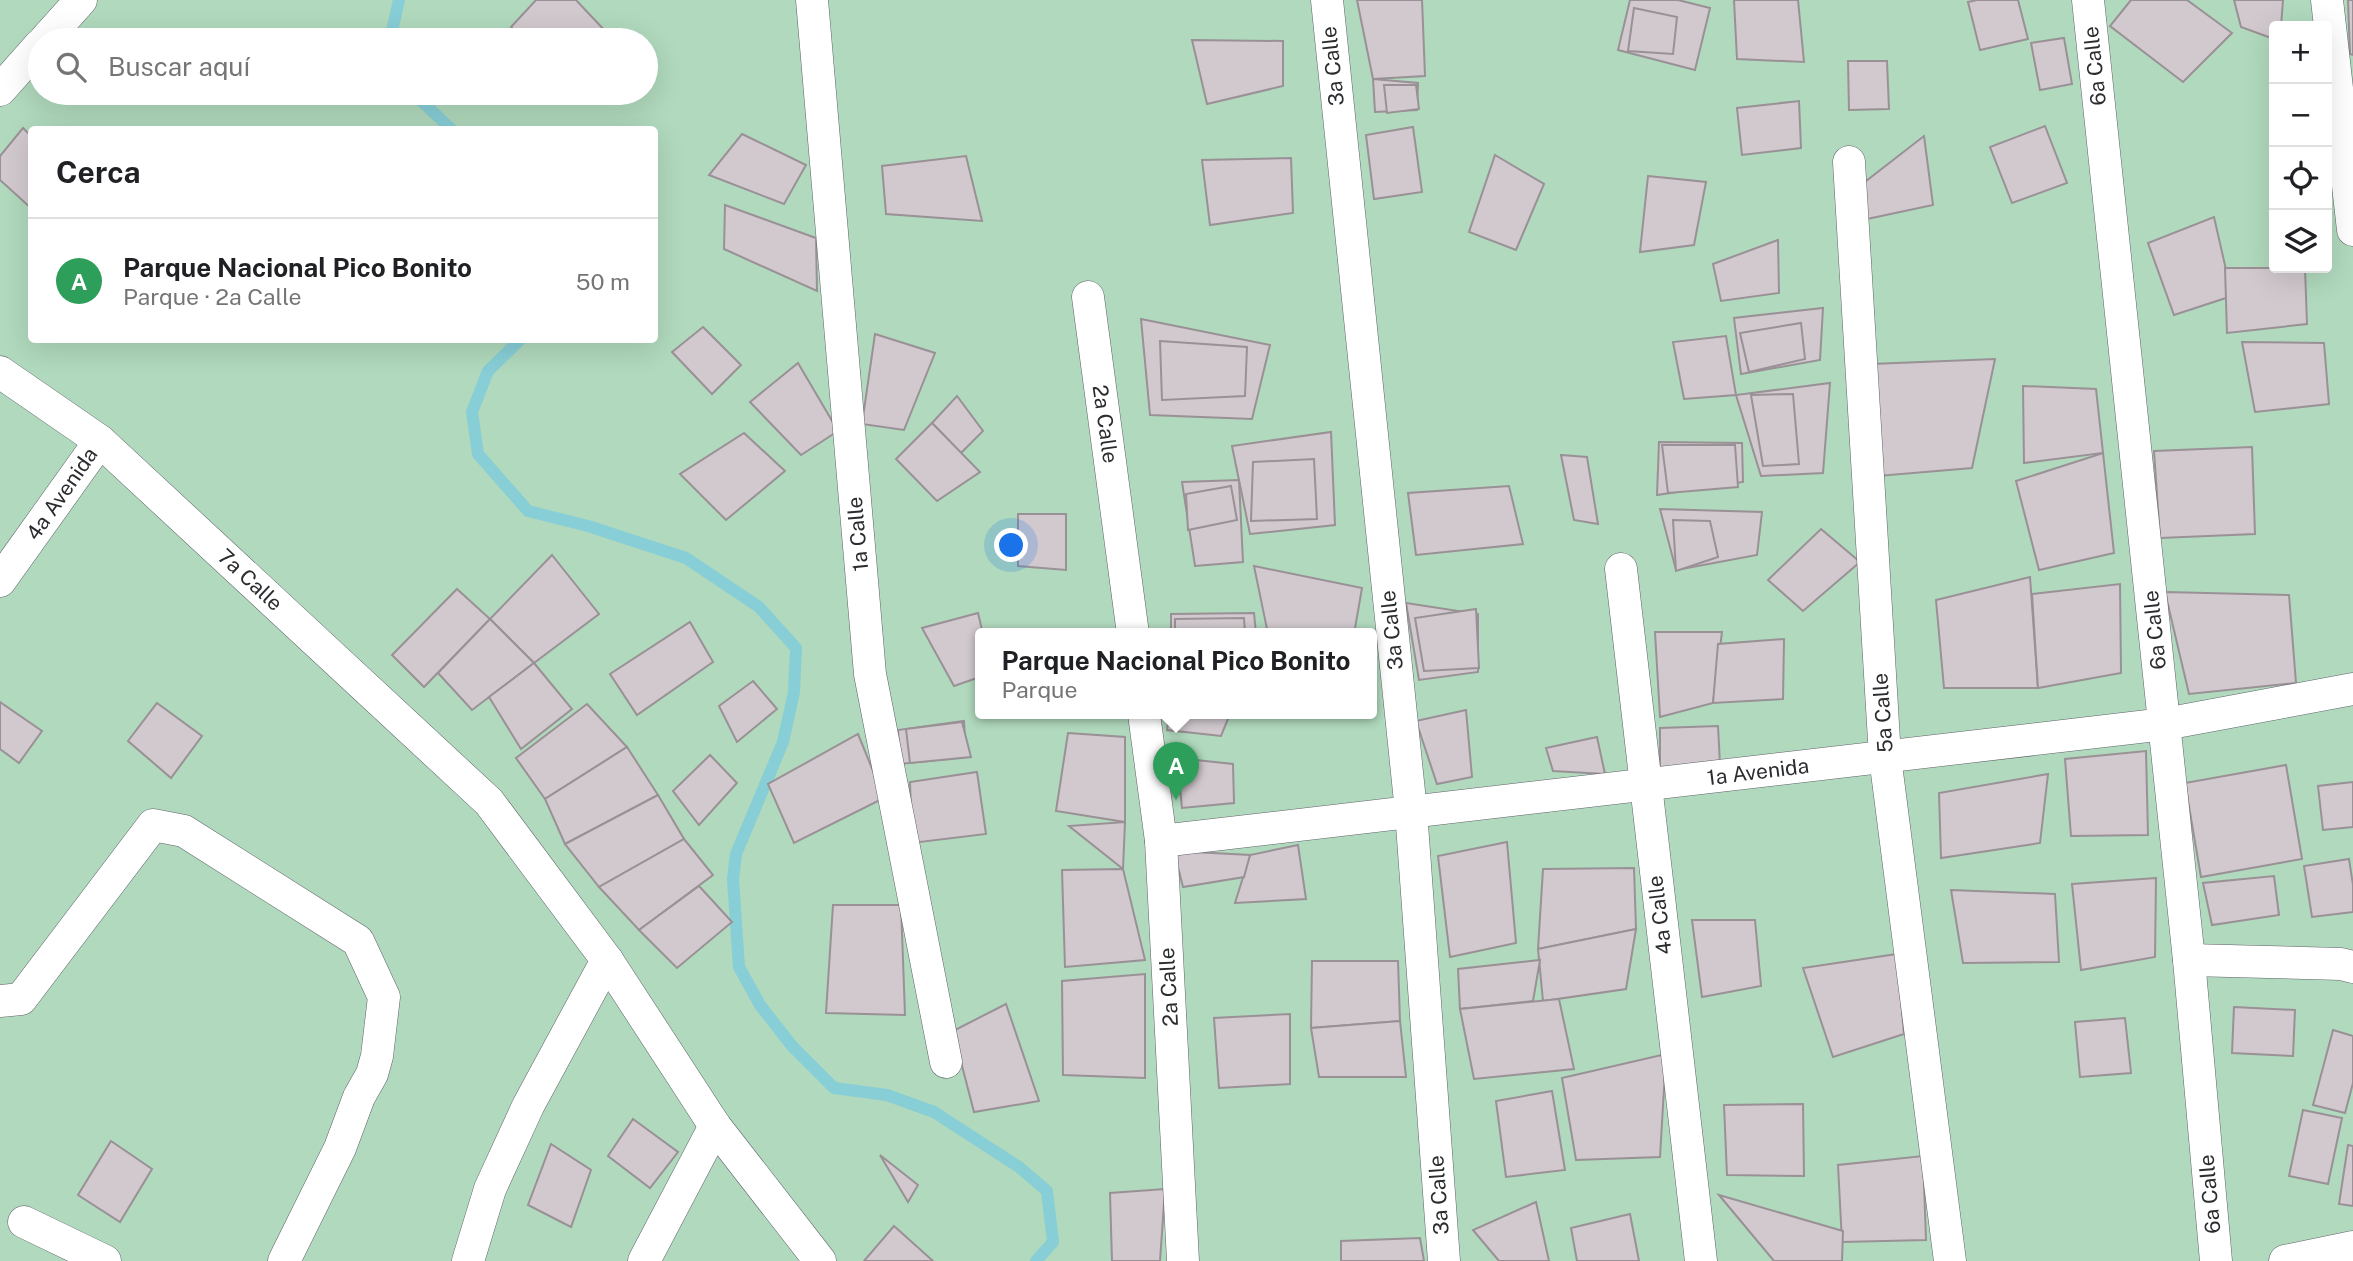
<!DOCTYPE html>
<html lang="es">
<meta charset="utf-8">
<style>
:root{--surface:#fff;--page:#f2f2f2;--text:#202124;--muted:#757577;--line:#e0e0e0;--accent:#9d0b58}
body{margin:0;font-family:"Public Sans",sans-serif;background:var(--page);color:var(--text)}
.controls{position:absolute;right:21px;top:21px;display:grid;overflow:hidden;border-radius:7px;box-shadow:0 7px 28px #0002}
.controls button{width:63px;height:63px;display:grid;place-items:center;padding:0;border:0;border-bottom:2px solid var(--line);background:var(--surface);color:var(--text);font:35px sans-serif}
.you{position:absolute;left:1012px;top:546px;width:24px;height:24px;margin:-18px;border:5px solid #fff;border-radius:50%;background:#1a73e8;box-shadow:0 0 0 10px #1a73e833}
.badge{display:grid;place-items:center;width:46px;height:46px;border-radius:50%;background:var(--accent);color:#fff;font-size:23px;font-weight:700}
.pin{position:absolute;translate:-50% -58px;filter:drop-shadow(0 2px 4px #0008)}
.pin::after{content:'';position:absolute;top:37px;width:24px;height:21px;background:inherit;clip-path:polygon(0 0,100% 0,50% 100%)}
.popup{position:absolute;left:975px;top:628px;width:402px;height:91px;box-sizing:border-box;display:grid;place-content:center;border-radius:7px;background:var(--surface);filter:drop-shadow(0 2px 5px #0005);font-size:23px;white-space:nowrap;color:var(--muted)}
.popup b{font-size:26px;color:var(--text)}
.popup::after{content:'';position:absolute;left:50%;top:100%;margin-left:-14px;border:14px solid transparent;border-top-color:var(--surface)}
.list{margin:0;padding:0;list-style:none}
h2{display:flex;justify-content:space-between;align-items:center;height:91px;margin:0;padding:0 28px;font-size:30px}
h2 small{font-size:23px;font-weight:400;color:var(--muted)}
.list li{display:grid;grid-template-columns:46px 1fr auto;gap:21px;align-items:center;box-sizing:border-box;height:126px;padding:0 28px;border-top:2px solid var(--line)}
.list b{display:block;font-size:26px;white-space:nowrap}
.list p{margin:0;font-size:23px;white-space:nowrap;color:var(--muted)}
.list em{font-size:23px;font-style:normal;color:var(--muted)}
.icon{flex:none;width:38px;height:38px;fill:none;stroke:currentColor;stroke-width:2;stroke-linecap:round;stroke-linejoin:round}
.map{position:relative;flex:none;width:2353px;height:1261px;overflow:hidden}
.search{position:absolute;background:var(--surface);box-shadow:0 7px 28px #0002;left:28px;top:28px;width:630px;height:77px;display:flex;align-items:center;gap:18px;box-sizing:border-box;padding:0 24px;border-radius:38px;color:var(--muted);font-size:26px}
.panel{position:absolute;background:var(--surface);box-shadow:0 7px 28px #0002;left:28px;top:126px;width:630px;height:217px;border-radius:7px}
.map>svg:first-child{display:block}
</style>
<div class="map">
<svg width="2353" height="1261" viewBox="0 0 2353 1261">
<rect width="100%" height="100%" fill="#e8ecf4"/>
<path fill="#b0d9bd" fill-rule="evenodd" d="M0,0h2353v1261h-2353zM2274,26h53v242h-53zM40,40h606v53h-606zM32,130h622v210h-622zM980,634h392v80h-392z"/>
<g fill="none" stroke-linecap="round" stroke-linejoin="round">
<g stroke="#88ced6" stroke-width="12">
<polyline points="390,40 399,0"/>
<polyline points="413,93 452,130"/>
<polyline points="520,340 488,371 472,412 478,454 528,511 588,526 686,558 759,607 796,648 794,692 783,742 736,854 733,879 739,967 760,1005 792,1046 834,1088 887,1095 934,1112 1019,1167 1047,1191 1053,1242 1036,1261"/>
</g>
</g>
<g fill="#d1c9ce" stroke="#999196" stroke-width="2">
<polygon points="536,0 576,0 608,34 601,40 524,40 511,27"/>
<polygon points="1357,0 1422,0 1425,76 1373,79"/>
<polygon points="1630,0 1678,0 1710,8 1695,70 1618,50"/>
<polygon points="1734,0 1798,0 1804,62 1737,59"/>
<polygon points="1977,0 2018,0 2028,39 1980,50 1968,2"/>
<polygon points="2131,0 2187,0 2232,33 2183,82 2110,26"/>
<polygon points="2234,0 2283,0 2281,26 2274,26 2274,39 2241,27"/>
<polygon points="2348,0 2353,0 2353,55 2350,54"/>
<polygon points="1634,8 1677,17 1673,54 1628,51"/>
<polygon points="2064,38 2072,84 2040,90 2031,43"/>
<polygon points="1192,40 1283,41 1283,86 1207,104"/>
<polygon points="1848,61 1887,61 1889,109 1849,110"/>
<polygon points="1373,79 1418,83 1417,110 1375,112"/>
<polygon points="1384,85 1416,85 1419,109 1387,113"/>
<polygon points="1799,101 1801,148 1742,155 1737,108"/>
<polygon points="2045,126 2067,183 2012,203 1990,147"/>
<polygon points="1413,127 1422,192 1374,199 1366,135"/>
<polygon points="23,128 32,137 32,209 0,180 0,156"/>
<polygon points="742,134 806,165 784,204 709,175"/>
<polygon points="1924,136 1933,205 1867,219 1861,185"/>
<polygon points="1495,155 1544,184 1516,250 1469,232"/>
<polygon points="966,156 982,221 886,214 882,166"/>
<polygon points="1291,158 1293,213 1210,225 1202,160"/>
<polygon points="1648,176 1706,182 1694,245 1640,252"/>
<polygon points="725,205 816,238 817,291 724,249"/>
<polygon points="2214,217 2232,296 2174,315 2148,243"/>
<polygon points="1778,240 1779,293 1721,301 1713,264"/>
<polygon points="2225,268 2305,268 2307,324 2227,333"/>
<polygon points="1823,308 1820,360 1741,374 1734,318"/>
<polygon points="1141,319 1270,345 1252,419 1150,415"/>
<polygon points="1801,323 1805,359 1749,372 1740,333"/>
<polygon points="703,327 741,365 712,394 672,352"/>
<polygon points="875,334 935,353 904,430 862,424"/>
<polygon points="1726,336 1736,395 1684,399 1673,342"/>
<polygon points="1160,341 1247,347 1245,396 1162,400"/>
<polygon points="2242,342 2324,343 2329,404 2255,412"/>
<polygon points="1995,359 1972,468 1878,476 1872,364"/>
<polygon points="798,363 838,431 801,455 750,402"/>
<polygon points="1830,383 1823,473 1761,476 1736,395"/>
<polygon points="2023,386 2096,389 2103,453 2024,463"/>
<polygon points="1793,394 1799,464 1763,466 1751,395"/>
<polygon points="957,396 983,431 961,453 932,423"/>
<polygon points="932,423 980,472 937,501 896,459"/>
<polygon points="1331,432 1335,525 1250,534 1232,446"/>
<polygon points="744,433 785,471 726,520 680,474"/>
<polygon points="1659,442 1742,443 1743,482 1657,495"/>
<polygon points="1662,445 1735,445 1738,487 1668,493"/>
<polygon points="2252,447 2255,534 2160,538 2154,451"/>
<polygon points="2103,453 2114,553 2039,570 2016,481"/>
<polygon points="1561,455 1587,457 1598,524 1574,520"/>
<polygon points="1314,459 1317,519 1251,521 1253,462"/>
<polygon points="1239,480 1243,562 1195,566 1182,482"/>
<polygon points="1231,486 1237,520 1188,530 1186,494"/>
<polygon points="1509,486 1523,544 1416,555 1408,493"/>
<polygon points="1660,509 1762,512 1757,555 1676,570"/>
<polygon points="1018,514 1066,514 1066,570 1018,566"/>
<polygon points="1673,520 1710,521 1718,557 1676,571"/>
<polygon points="1821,529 1860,562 1803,611 1768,580"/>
<polygon points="552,555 599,614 534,663 490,619"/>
<polygon points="1254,566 1362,588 1354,634 1268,634"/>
<polygon points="2030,577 2038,688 1944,688 1936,600"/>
<polygon points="2120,584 2121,673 2038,688 2032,594"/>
<polygon points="457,589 490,619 424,687 392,655"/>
<polygon points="2165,592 2289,595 2296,683 2189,694"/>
<polygon points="1406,603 1478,614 1478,672 1419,680"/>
<polygon points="1476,609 1479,668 1424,671 1415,618"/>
<polygon points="978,613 983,634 980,634 980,677 954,686 922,628"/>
<polygon points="1254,613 1256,634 1171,634 1171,614"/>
<polygon points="1244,618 1245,634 1175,634 1175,619"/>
<polygon points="490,619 534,663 472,710 438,673"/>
<polygon points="690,622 713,662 637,715 610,674"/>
<polygon points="1655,632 1722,632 1713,703 1660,717"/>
<polygon points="1784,639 1783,699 1713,703 1718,644"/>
<polygon points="534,663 572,709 521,749 489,697"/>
<polygon points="753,681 777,709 737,742 719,706"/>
<polygon points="0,702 42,731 19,763 0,749"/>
<polygon points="157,703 202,736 171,778 128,741"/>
<polygon points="587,704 627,747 545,799 516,758"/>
<polygon points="1466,710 1472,777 1437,784 1416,721"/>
<polygon points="1169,714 1230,714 1221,736 1167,730"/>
<polygon points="964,721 966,757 900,764 898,730"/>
<polygon points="962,722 971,757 910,763 906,729"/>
<polygon points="1718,726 1720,764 1660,772 1660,728"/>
<polygon points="1068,733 1125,737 1125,822 1056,811"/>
<polygon points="858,734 884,798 794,843 768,784"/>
<polygon points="1597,737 1605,774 1553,771 1546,748"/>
<polygon points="627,747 658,795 565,844 545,799"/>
<polygon points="2146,751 2148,835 2071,836 2065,759"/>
<polygon points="710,755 737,783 699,825 673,791"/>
<polygon points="1177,758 1233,764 1234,803 1182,808"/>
<polygon points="2286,765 2302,859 2201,877 2185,783"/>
<polygon points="977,772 986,834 912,843 910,782"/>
<polygon points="2048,774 2040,843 1941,858 1939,793"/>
<polygon points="2353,782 2353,827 2323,830 2318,786"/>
<polygon points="658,795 684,839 599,887 565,844"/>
<polygon points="1125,822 1123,869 1069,826"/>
<polygon points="684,839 713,875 639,930 599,887"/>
<polygon points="1507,842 1516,943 1450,957 1438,856"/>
<polygon points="1298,845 1306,899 1235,903 1250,855"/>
<polygon points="1174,851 1250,855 1244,877 1183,887"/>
<polygon points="2349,859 2353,885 2353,912 2312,917 2304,866"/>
<polygon points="1634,868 1636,929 1538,949 1543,869"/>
<polygon points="1123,869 1145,960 1065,967 1062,870"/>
<polygon points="2274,876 2279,915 2212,925 2203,883"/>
<polygon points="2156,878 2155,957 2081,970 2072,884"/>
<polygon points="699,886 732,922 677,968 639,930"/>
<polygon points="1951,890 2055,894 2059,962 1963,963"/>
<polygon points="833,905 901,905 905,1015 826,1013"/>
<polygon points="1692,920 1755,920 1761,986 1702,997"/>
<polygon points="1636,929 1626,989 1543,1001 1538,949"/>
<polygon points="1897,954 1904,1034 1833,1057 1803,968"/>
<polygon points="1540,960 1533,1001 1460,1009 1458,969"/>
<polygon points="1312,961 1398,961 1400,1021 1311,1028"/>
<polygon points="1145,974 1145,1078 1063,1075 1062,981"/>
<polygon points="1559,999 1574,1069 1474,1079 1460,1009"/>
<polygon points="1006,1004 1039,1101 974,1112 953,1031"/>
<polygon points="2234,1007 2295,1010 2293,1056 2232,1053"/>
<polygon points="1290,1014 1290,1084 1219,1088 1214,1018"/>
<polygon points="2125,1018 2131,1073 2080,1077 2075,1022"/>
<polygon points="1400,1021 1406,1077 1319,1077 1311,1028"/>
<polygon points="2333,1030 2353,1036 2353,1083 2345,1113 2313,1105"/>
<polygon points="1666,1054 1660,1157 1576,1160 1562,1078"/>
<polygon points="1552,1091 1565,1170 1506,1177 1496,1101"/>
<polygon points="1803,1104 1804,1176 1727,1175 1724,1105"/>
<polygon points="2303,1110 2342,1118 2328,1184 2289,1176"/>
<polygon points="633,1119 678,1152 650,1188 608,1156"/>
<polygon points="111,1141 152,1169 120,1222 78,1195"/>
<polygon points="551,1144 591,1170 571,1227 528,1205"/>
<polygon points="2348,1145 2353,1146 2353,1206 2339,1204"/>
<polygon points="880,1155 918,1185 908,1202"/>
<polygon points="1923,1156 1926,1240 1842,1242 1838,1165"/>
<polygon points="1165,1189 1160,1261 1112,1261 1110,1193"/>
<polygon points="1719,1195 1843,1231 1842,1261 1774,1261"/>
<polygon points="1536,1202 1549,1261 1499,1261 1473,1230"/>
<polygon points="1630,1214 1639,1261 1577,1261 1571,1228"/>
<polygon points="894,1226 933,1261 864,1261"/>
<polygon points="1420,1238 1424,1261 1341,1261 1341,1241"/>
</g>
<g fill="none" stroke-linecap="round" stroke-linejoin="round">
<g stroke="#5f6269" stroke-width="33">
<g id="street">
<polyline points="812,0 870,674 946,1062"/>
<polyline points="1327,0 1411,811 1444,1261"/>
<polyline points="2088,0 2189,960 2216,1261"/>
<polyline points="2327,0 2353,230"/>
<polyline points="45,40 81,0"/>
<polyline points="0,90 40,45"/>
<polyline points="1849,162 1885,757 1950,1261"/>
<polyline points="1088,297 1133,634"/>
<polyline points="0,372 100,441 489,802 607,960 715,1126 820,1261"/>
<polyline points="1621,569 1701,1261"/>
<polyline points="0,581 100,441"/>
<polyline points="1144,714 1161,841 1183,1261"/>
<polyline points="1161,841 2165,724 2353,689"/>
<polyline points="2189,960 2341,964 2353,967"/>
<polyline points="0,1001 21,999 153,825 184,831 358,941 384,997 377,1056 372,1074 359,1097 340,1148 284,1261"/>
<polyline points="24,1222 105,1261"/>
<polyline points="468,1261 490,1189 528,1106 607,960"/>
<polyline points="644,1261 715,1126"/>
<polyline points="2285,1261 2353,1247"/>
</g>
</g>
<use href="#street" stroke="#fff" stroke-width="32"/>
</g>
<g text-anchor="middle" stroke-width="5" stroke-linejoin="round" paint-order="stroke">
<g font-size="21" fill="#2a2c2f" stroke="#fff">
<text transform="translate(1333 66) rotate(-96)" y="7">3a Calle</text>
<text transform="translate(2095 66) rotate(-96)" y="7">6a Calle</text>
<text transform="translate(1105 424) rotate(82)" y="7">2a Calle</text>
<text transform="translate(62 494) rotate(-55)" y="7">4a Avenida</text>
<text transform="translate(858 534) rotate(-95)" y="7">1a Calle</text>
<text transform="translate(250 580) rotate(43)" y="7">7a Calle</text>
<text transform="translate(1392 630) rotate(-96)" y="7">3a Calle</text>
<text transform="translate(2155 630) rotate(-96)" y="7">6a Calle</text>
<text transform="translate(1883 713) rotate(-94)" y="7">5a Calle</text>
<text transform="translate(1758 772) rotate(-7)" y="7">1a Avenida</text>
<text transform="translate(1660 915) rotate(-97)" y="7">4a Calle</text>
<text transform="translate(1169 987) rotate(-93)" y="7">2a Calle</text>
<text transform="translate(2210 1194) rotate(-95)" y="7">6a Calle</text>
<text transform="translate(1439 1195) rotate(-94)" y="7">3a Calle</text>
</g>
</g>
</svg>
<div class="controls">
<button>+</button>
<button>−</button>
<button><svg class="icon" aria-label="locate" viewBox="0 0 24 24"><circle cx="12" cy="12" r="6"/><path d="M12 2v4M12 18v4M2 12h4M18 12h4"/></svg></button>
<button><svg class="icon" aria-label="layers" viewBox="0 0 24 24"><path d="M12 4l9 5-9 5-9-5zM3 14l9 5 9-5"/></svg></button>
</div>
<div class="you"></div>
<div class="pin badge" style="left:1176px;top:800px;background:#2e9e5b">A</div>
<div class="popup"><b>Parque Nacional Pico Bonito</b>Parque</div>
<div class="search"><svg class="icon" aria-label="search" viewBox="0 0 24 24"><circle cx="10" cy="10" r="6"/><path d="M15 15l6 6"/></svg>Buscar aquí</div>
<section class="panel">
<h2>Cerca<small></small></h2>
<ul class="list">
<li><span class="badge" style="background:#2e9e5b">A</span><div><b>Parque Nacional Pico Bonito</b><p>Parque · 2a Calle</p></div><em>50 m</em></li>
</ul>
</section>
</div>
